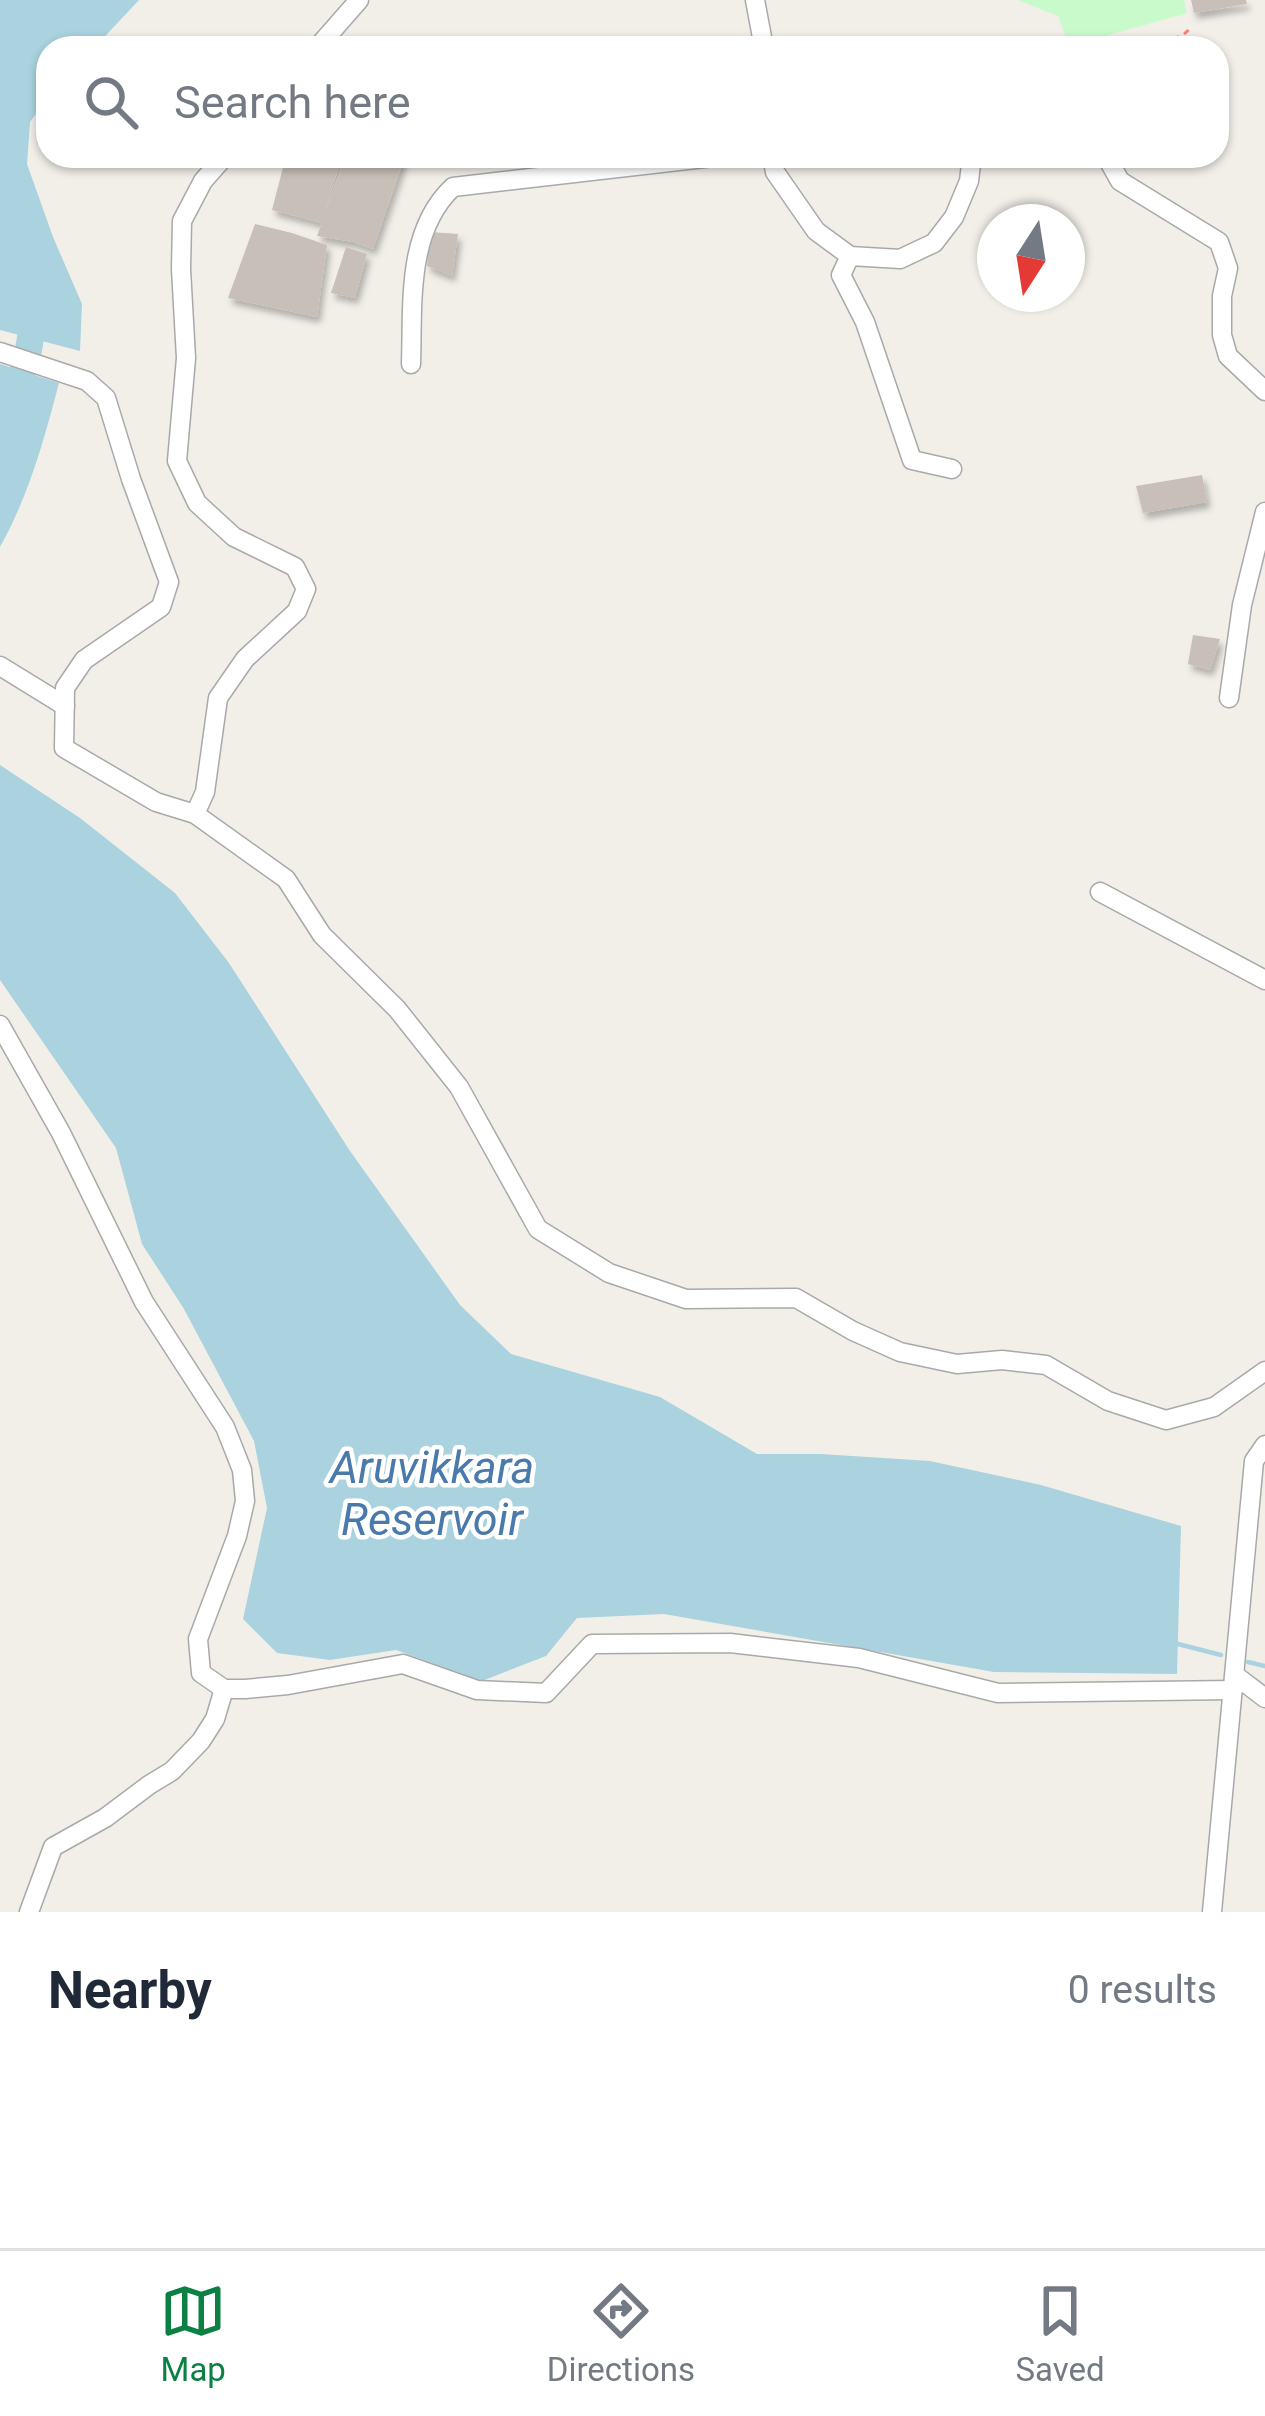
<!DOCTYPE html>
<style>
:root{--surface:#fff;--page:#f6f6f7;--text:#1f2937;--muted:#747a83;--line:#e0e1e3;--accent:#0b8043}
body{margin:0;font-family:Roboto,sans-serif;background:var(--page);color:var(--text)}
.compass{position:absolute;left:977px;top:204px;width:108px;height:108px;border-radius:50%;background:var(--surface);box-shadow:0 3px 9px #0004;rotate:192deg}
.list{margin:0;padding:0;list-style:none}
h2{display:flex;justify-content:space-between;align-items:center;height:156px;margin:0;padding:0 48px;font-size:51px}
h2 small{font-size:39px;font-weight:400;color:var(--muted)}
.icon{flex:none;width:66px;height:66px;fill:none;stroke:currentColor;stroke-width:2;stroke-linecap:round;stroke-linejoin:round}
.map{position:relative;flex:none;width:1265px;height:1912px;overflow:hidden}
.search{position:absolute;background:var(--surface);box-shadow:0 3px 9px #0004;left:36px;right:36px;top:36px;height:132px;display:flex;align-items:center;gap:30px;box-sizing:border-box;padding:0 42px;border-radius:36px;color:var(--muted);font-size:45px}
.sheet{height:336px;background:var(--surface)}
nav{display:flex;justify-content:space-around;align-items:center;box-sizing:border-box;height:168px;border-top:3px solid var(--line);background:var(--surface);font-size:33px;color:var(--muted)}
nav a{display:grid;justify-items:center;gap:6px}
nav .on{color:var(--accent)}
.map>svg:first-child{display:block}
</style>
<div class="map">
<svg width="1265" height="1912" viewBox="0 0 1265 1912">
<defs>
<filter id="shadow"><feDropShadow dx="3.5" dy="6" stdDeviation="3" flood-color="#0004"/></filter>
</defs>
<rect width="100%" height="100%" fill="#f2efe9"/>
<polygon fill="#c8facc" points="1017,0 1184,0 1187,13 1069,46 1058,16"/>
<g fill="#aad3df">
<polygon points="0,0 139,0 94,48 48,48 48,97 30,122 27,164 53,237 82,304 80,351 0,330"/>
<path d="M0,364l59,19c-15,57 -30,112 -59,164z"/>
<polygon points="0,765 80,818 175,893 229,963 350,1151 460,1305 511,1354 660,1397 757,1454 821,1454 930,1461 1041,1485 1181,1526 1177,1674 994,1672 664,1614 577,1618 546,1656 482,1681 396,1650 330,1660 277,1653 243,1619 267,1508 254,1441 184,1309 142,1244 116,1148 0,980"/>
</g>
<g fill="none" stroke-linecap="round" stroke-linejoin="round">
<g stroke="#aad3df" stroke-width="4.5">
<polyline points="1174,1643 1221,1655"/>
<polyline points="1248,1662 1265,1666"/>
</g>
<path stroke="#aad3df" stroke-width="27" d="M0,417c23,-36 34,-71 32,-115"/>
</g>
<g fill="#c7bfb8" filter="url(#shadow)">
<polygon points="1191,0 1246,0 1247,4 1194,13"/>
<polygon points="286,156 342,156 323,218 346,156 405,156 373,249 353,242 317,236 322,223 272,210"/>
<polygon points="255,224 292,233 327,245 317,317 228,298"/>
<polygon points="430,232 458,234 452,276 427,266"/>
<polygon points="346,247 367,254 355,298 331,293"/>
<polygon points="1202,475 1207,502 1143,513 1136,486"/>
<polygon points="1193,635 1220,639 1210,670 1188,664"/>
</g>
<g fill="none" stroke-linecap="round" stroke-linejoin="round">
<g stroke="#a9a9a9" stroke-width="21">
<g id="minor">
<polyline points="755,0 764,48"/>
<polyline points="317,48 359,0"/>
<polyline points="772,156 775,172 816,231 850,256 900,259 934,243 954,217 969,181 972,156"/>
<polyline points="1106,156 1120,181 1219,242 1228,268 1222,296 1222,335 1228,356 1265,391"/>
<polyline points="850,256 841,275 865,322 912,460 952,469"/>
<polyline points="0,352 87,381 106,398 131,479 169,582 161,607 84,660 65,688 64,748 156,802 195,814 286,879 322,935 397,1009 459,1087 538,1229 609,1273 686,1299 796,1298 853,1331 900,1352 957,1364 1002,1360 1046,1365 1108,1401 1166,1420 1214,1407 1265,1371"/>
<path d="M411,364c2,-60 -5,-133 42,-177l269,-31"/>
<polyline points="0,666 65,706"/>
<polyline points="1229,698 1242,605 1265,512"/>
<polyline points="195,814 205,792 218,698 245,659 297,611 306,589 295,567 234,537 197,503 177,461 186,358 181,269 182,221 203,181 225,156"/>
<polyline points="1100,892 1265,980"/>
<polyline points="0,1025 61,1133 144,1302 225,1427 242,1470 245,1501 237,1536 198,1639 201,1673 224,1689 245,1689 288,1685 403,1664 477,1690 546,1693 592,1644 730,1643 859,1658 998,1693 1233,1690"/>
<polyline points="1236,1676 1265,1698"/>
<polyline points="29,1912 53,1847 105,1818 149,1785 172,1771 201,1741 215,1719 224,1689"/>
<polyline points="1212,1912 1254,1461 1265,1445"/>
</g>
</g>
<polyline stroke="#fa8072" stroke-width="3" stroke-dasharray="6 6" stroke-linecap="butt" points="1151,48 1183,35 1193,26"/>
<use href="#minor" stroke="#fff" stroke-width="18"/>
</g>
<g text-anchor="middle" stroke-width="9" stroke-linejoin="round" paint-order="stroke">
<g font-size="45" font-style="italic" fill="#4a7aab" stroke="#fff">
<text x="432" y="1483">Aruvikkara<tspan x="432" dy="52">Reservoir</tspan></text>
</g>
</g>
</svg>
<svg class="compass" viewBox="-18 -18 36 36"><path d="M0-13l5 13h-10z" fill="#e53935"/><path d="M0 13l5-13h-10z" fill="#747a83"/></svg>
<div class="search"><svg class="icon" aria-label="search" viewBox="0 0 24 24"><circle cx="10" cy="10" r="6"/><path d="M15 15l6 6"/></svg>Search here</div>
</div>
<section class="sheet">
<h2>Nearby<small>0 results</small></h2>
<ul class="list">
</ul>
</section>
<nav>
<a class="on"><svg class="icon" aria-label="map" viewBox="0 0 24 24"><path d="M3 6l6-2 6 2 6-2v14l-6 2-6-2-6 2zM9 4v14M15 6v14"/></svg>Map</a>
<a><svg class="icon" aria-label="directions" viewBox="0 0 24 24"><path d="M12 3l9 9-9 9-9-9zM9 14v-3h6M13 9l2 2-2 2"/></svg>Directions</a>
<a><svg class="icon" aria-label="saved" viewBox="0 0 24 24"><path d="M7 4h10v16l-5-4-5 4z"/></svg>Saved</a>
</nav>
